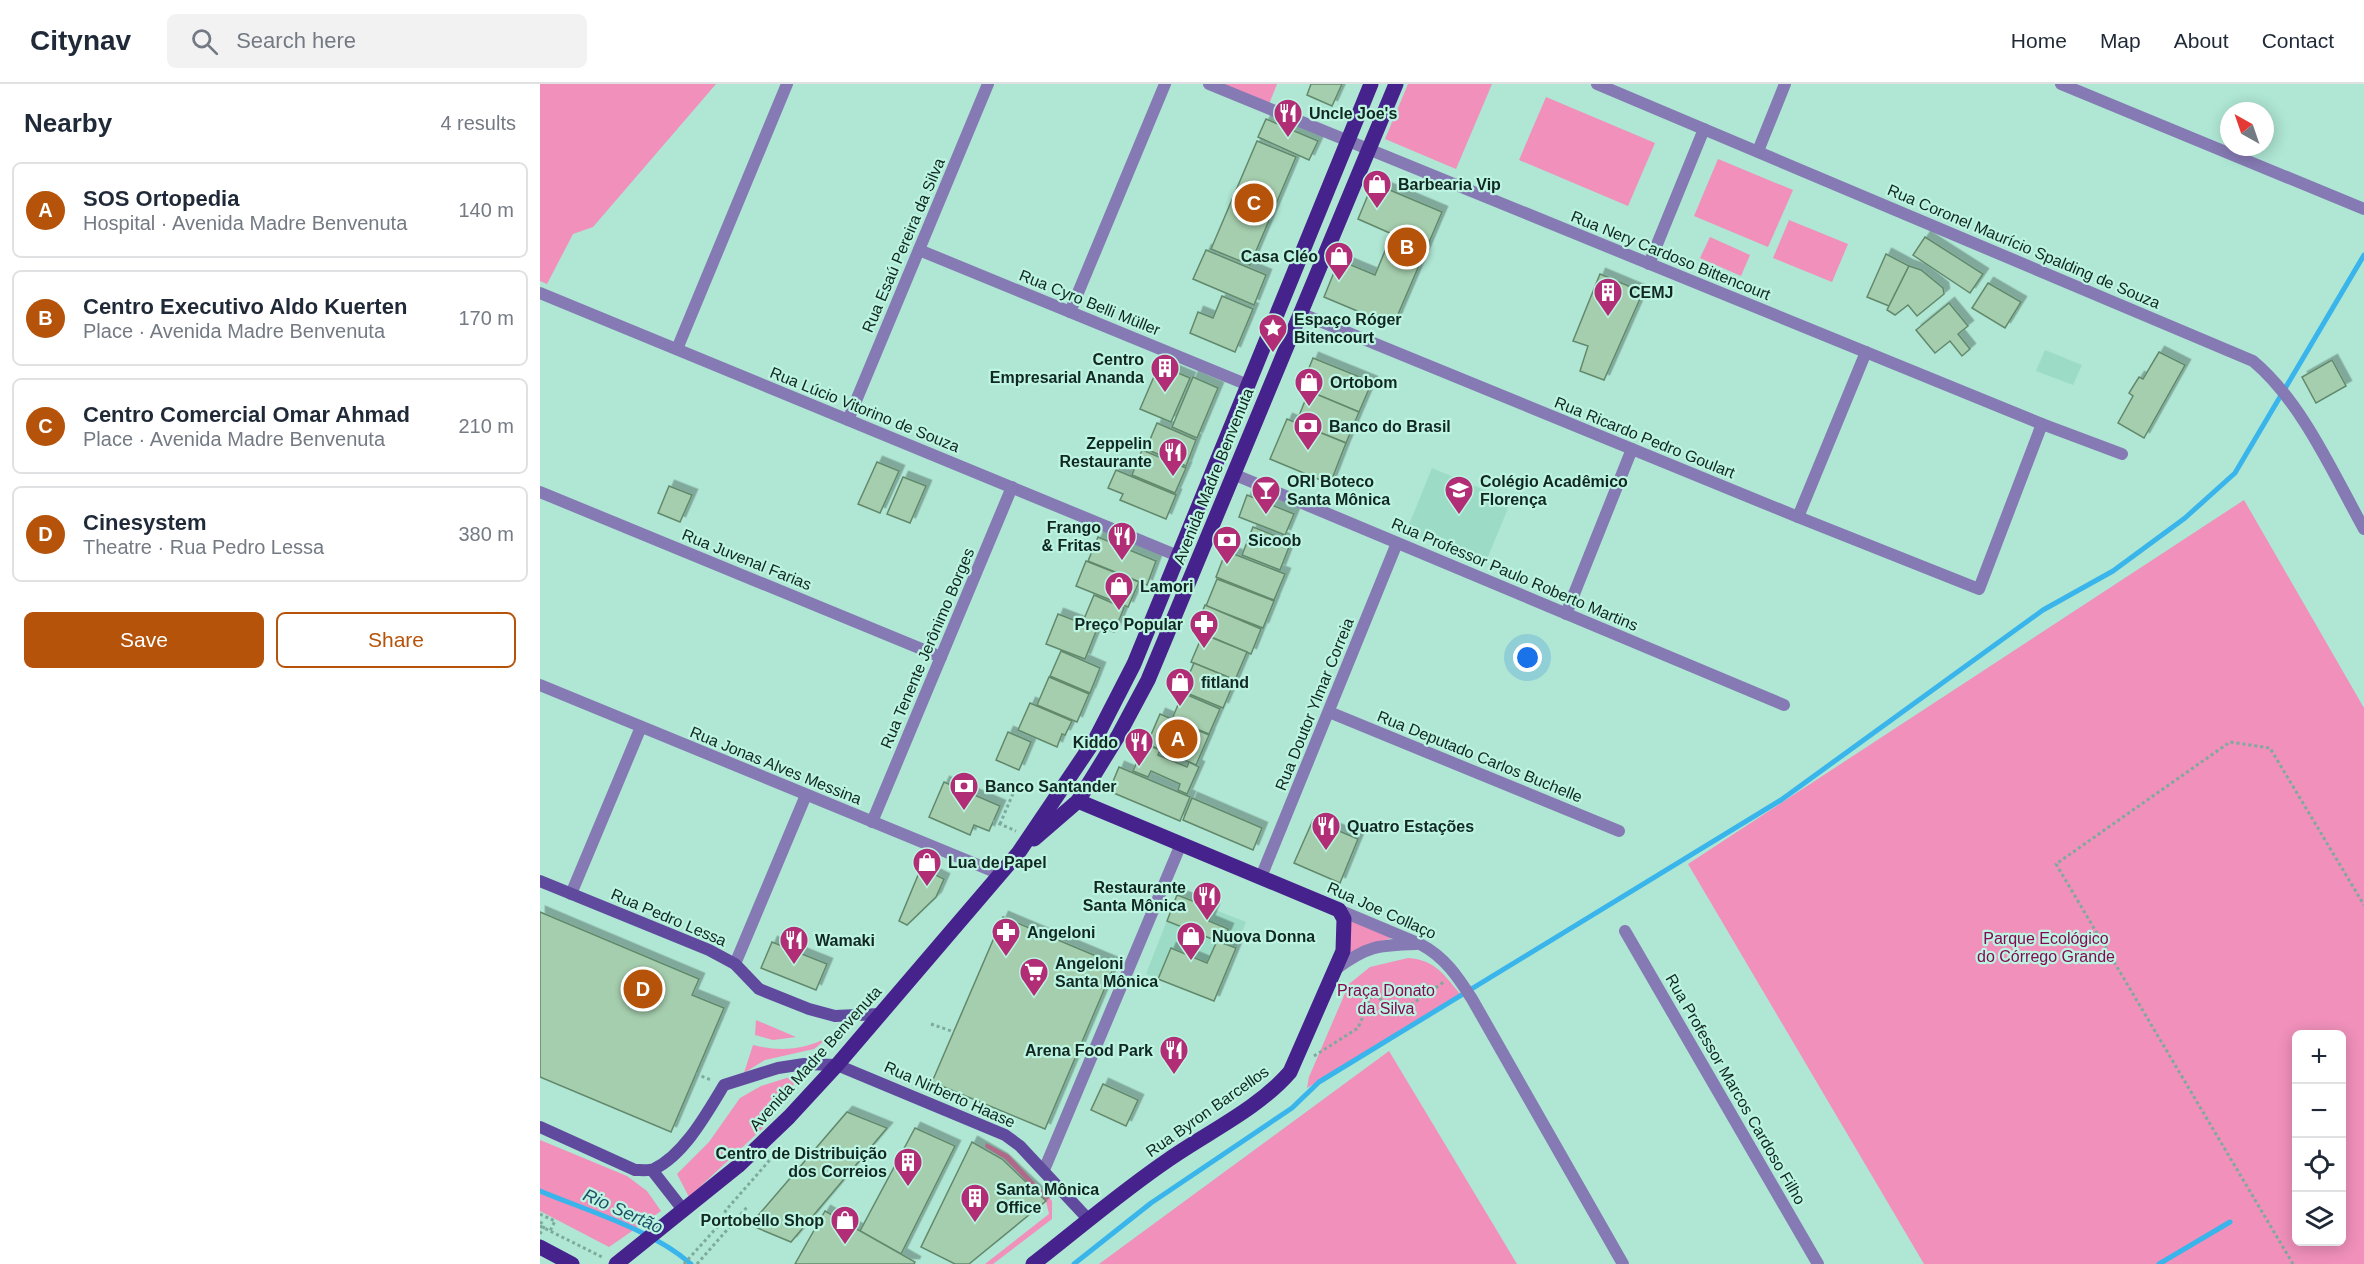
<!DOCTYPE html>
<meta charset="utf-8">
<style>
:root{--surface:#fff;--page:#f2f2f3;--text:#1f2937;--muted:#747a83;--line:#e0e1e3;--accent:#b45309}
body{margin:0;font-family:Arial,sans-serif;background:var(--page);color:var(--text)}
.controls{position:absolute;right:18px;bottom:18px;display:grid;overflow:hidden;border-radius:9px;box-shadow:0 3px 15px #0003}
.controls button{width:54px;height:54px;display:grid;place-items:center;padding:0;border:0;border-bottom:2px solid var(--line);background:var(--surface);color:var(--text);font:30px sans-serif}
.compass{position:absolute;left:1680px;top:18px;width:54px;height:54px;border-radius:50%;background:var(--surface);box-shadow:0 3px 15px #0003;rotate:320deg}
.you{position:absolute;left:988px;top:574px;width:21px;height:21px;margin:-15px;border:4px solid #fff;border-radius:50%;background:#1a73e8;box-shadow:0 0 0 9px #1a73e833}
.badge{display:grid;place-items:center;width:39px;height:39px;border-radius:50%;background:var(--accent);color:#fff;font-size:20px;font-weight:700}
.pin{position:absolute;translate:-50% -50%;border:3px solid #fff;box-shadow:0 2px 6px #0006}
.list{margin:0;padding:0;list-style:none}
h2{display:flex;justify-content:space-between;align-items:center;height:78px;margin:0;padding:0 24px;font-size:26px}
h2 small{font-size:20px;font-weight:400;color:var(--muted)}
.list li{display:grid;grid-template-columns:39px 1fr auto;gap:18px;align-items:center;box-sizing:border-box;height:96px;margin:0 12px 12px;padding:0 12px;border:2px solid var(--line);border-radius:9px}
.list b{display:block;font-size:22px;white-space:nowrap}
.list p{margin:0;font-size:20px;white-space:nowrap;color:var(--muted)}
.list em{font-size:20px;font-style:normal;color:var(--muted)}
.actions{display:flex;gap:12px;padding:18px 24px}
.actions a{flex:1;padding:14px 0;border:2px solid var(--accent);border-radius:9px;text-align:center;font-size:21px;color:var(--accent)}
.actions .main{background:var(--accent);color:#fff}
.icon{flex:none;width:33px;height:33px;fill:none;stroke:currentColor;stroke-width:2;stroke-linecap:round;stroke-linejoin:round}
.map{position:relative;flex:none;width:1824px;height:1180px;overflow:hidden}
header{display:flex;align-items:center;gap:36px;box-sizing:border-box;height:84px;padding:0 30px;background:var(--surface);border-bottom:2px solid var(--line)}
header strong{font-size:28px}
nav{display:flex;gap:33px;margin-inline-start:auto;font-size:21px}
.search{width:420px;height:54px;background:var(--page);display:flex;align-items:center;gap:15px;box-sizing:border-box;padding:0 21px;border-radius:9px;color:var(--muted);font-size:22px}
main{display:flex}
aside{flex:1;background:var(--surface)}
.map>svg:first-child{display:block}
</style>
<header>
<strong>Citynav</strong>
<div class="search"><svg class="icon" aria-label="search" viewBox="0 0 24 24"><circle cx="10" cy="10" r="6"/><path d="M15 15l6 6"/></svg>Search here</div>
<nav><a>Home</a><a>Map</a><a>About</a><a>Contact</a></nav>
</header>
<main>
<aside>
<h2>Nearby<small>4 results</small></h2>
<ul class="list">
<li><span class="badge">A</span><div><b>SOS Ortopedia</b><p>Hospital · Avenida Madre Benvenuta</p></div><em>140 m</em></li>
<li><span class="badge">B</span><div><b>Centro Executivo Aldo Kuerten</b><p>Place · Avenida Madre Benvenuta</p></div><em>170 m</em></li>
<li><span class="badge">C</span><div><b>Centro Comercial Omar Ahmad</b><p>Place · Avenida Madre Benvenuta</p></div><em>210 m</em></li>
<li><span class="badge">D</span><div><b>Cinesystem</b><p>Theatre · Rua Pedro Lessa</p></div><em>380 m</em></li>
</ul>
<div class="actions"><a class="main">Save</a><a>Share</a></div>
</aside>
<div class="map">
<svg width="1824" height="1180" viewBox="0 0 1824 1180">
<defs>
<filter id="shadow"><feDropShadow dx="5.5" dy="-5.5" stdDeviation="0" flood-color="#0004"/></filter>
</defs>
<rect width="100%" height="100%" fill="#afe6d4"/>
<g fill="#9cdcc7">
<polygon points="1505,266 1542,281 1533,301 1496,287"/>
<polygon points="892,384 971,417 945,480 866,448"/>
<polygon points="637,811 706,838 674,917 606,890"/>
</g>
<g fill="#f090bb" fill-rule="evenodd">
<polygon points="0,0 176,0 53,143 33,150 7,200 0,197"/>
<polygon points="682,0 737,0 729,20"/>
<polygon points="868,0 952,0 916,85 845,55"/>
<polygon points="1006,13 1115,59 1088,122 979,76"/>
<polygon points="1178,75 1253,106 1228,163 1154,132"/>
<polygon points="1249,136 1308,160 1292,198 1233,174"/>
<polygon points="1170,153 1210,171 1201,192 1160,174"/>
<path d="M1704,416l120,208v556h-440l-236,-400zM1756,950h46v208h-46z"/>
<polygon points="811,837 852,854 822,863 807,871"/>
<path d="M868,874c28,2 36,17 53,37l-154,93 2,-11 40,-93 21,-17z"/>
<polygon points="216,936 256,953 233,956 215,951"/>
<path d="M289,953l-15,12 -49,11 -21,13 9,-28c27,7 51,5 76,-8z"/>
<polygon points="849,967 977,1180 559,1180"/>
<polygon points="256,991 256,997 223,1044 149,1113 137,1090 169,1058 200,1014 221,1002"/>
<polygon points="0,1056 87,1092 107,1107 121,1127 69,1163 0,1127"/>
<polygon points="446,1059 469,1071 512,1117 512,1135 453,1180 445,1180 509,1130 506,1117 465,1075 445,1063"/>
</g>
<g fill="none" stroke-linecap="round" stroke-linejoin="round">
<g stroke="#39b5ec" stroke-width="5">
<path d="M0,1107c48,20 113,39 151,73"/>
<polyline points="534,1180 611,1119 752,1024 779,998 1241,716 1503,526 1573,487 1645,434 1695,389 1824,171"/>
<polyline points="1619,1180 1690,1138"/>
</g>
</g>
<g fill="#a5ceae" stroke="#62896c" stroke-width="1.5" filter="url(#shadow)">
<polygon points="771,0 802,0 792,22 767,11"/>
<polygon points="726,35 778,57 769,76 718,53"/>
<polygon points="717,57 756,73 710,181 671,165"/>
<polygon points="833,99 902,128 853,242 784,213 799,176 835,191 852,150 818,135"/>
<polygon points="1385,153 1443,190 1430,209 1373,171"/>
<polygon points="666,166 726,191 714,221 653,195"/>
<polygon points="1346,170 1369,182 1349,222 1327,213"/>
<polygon points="1369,182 1381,186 1403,204 1404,210 1377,232 1368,221 1355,231 1347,226"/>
<polygon points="1060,190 1103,208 1064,296 1040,287 1048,262 1033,257"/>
<polygon points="1448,199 1481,218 1465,244 1432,224"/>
<polygon points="682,212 713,225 695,268 650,249 658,228 673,234"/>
<polygon points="1409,219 1428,242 1418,250 1430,265 1422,272 1410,257 1395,269 1376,246"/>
<polygon points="1619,268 1645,281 1604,354 1578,339 1593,312 1589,309 1599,293 1603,295"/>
<polygon points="773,274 832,298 819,328 761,304"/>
<polygon points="1792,276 1806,302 1776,319 1762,293"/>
<polygon points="619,281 650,294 631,338 600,325"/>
<polygon points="653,293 678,304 657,354 632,343"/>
<polygon points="769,307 819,328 806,359 756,339"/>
<polygon points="747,335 806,359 790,400 730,375"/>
<polygon points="617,339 656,356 646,382 606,365"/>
<polygon points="602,366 646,384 635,409 592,391"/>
<polygon points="337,378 359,387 340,429 318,420"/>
<polygon points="576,386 636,411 626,435 580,416 583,410 568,404"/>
<polygon points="363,393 386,402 370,439 347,430"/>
<polygon points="129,402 152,411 140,438 118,429"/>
<polygon points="707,411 754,430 745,451 699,433"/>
<polygon points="713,443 751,458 740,486 702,471"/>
<polygon points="558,453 616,477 607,501 548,477"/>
<polygon points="686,467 745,490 734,516 676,493"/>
<polygon points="546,477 599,498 588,523 536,502"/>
<polygon points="677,495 734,517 723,544 666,522"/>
<polygon points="554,511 584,524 574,548 544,535"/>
<polygon points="665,521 721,545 711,570 655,546"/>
<polygon points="518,530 557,545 545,575 506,560"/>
<polygon points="663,550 707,568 695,596 651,578"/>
<polygon points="521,567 560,584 550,609 510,592"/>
<polygon points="654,579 695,596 683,624 642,607"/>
<polygon points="509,593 549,610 537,638 497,621"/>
<polygon points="643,609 680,625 669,650 632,635"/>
<polygon points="490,619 532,637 525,651 522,650 517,663 478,646"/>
<polygon points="620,630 669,651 656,681 607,660"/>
<polygon points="468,648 491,658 479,686 456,676"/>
<polygon points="605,660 620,666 618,671 647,683 649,678 659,683 647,710 638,706 640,700 611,687 608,693 593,687"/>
<polygon points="579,683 650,713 640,737 569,707"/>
<polygon points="404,698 460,722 449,747 434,741 430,751 389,733"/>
<polygon points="652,714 722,744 713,766 643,736"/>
<polygon points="773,736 818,755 800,799 754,779"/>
<polygon points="381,784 404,795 396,813 367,841 359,837"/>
<polygon points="637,811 674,825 669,837 688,845 682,859 627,837"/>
<polygon points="0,828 159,895 152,911 184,924 131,1048 0,993"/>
<polygon points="463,833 575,880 505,1045 392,998"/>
<polygon points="677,857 696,864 674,917 618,895 631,864 667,879"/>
<polygon points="232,858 287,880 276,906 221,884"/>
<polygon points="563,1000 598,1016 586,1042 551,1026"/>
<polygon points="307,1028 347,1044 251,1158 210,1141"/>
<polygon points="375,1044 415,1062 361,1170 320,1147"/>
<polygon points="432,1058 462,1075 506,1117 429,1180 415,1180 381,1163"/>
<polygon points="285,1127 375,1178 374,1180 255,1180"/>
</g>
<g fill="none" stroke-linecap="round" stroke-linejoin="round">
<g stroke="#7daa9c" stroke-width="3" stroke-dasharray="3 3" stroke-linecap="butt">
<polyline points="453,737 476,747"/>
<polyline points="460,740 475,705"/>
<polyline points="391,940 414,948"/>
<polyline points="774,972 818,944 832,911 863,926 904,898"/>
<polyline points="156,990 171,996"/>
<polyline points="0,1130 15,1137 10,1147"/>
<polyline points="0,1138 5,1141"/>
<polyline points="0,1142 64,1174"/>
<polyline points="144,1180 179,1141 186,1126 236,1069"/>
<polyline points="157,1180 207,1123"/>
<polyline points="1753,1180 1516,780 1690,658 1730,664 1824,821"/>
</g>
<g stroke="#857ab3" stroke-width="12">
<polyline points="669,0 1502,340 1582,370"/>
<path d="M1057,0l656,277c49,41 80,112 111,168"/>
<polyline points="1521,0 1824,125"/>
<polyline points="1218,67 1245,0"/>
<polyline points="379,166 708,301"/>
<polyline points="1109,180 1164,45"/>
<polyline points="0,209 638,472"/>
<polyline points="530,228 625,0"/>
<polyline points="760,229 1258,433 1439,505 1502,340"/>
<polyline points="137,265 247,0"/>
<polyline points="308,336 448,0"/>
<polyline points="693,390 1244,621"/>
<polyline points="0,408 401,573"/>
<polyline points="1258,433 1326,268"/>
<polyline points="1026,530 1092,365"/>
<polyline points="0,601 460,790"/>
<polyline points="789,628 1079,747"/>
<polyline points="332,738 472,403"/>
<polyline points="721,793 857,459"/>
<polyline points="31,810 101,643"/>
<path d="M799,826l81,34c25,13 38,33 52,55l151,265"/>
<polyline points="1085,847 1278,1180"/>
<polyline points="195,880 266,711"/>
<path d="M796,885c31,-23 42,-24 80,-25"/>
<polyline points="504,1086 641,760"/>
</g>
<g stroke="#5f4a9e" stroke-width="12">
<polyline points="0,797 169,866 195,880 219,905 269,925 295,932 340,930"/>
<path d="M0,1043l95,43c6,0 14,1 19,-1 30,-14 53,-56 70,-84l54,-17 26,-4 33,1 168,70 15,11 69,74"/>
<polyline points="112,1086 144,1127"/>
</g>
<g stroke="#46228c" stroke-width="15">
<polyline points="494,755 538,717 578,652 608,596 856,0"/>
<polyline points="0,1163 32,1180"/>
<polyline points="76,1180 198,1082 249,1033 297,981 479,768 556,654 594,580 831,0"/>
<path d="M493,1180c45,-35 88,-72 135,-104 40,-28 90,-51 122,-88l53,-121 1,-32 -5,-9 -261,-109"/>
</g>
<polyline stroke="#7daa9c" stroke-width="3" stroke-dasharray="3 3" stroke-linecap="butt" points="0,1150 5,1141"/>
</g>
<defs>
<g id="restaurant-pin" transform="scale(1.5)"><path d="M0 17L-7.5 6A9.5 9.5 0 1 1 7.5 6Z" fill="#b12d75" stroke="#bcf4e1"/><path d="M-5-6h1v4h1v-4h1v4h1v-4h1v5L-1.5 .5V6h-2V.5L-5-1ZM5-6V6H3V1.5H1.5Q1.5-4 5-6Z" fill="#fff"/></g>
<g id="shop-pin" transform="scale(1.5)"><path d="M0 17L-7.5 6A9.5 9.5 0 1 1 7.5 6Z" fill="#b12d75" stroke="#bcf4e1"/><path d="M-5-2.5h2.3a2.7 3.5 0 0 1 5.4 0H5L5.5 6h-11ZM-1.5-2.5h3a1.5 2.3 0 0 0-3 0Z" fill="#fff"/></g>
<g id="building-pin" transform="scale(1.5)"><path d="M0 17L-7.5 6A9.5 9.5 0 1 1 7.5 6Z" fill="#b12d75" stroke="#bcf4e1"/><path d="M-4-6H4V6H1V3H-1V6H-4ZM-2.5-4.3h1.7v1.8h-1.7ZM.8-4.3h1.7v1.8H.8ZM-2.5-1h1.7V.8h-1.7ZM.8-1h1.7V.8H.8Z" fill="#fff"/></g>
<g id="sight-pin" transform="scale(1.5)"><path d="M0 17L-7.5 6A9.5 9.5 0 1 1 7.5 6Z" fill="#b12d75" stroke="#bcf4e1"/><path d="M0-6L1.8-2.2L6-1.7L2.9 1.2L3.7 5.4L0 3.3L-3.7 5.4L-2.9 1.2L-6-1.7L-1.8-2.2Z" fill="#fff"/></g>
<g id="bank-pin" transform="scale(1.5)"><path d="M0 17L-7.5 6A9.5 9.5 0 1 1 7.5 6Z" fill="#b12d75" stroke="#bcf4e1"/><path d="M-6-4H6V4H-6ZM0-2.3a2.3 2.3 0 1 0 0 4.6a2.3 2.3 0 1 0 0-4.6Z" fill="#fff"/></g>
<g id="bar-pin" transform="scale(1.5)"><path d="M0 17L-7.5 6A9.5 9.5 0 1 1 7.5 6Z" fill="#b12d75" stroke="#bcf4e1"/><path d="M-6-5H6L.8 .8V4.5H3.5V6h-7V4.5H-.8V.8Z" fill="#fff"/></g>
<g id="school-pin" transform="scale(1.5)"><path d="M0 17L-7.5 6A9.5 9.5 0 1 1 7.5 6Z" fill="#b12d75" stroke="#bcf4e1"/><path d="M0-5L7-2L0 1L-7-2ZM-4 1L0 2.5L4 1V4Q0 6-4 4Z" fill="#fff"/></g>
<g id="pharmacy-pin" transform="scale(1.5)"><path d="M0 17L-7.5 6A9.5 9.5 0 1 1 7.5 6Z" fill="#b12d75" stroke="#bcf4e1"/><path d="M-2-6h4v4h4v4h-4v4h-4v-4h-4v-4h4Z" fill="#fff"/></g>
<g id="supermarket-pin" transform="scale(1.5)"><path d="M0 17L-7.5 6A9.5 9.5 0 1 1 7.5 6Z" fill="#b12d75" stroke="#bcf4e1"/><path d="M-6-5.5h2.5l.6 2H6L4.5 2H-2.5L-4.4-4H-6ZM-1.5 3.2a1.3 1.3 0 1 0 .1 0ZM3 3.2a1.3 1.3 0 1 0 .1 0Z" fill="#fff"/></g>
</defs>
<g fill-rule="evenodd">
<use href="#restaurant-pin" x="748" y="29"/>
<use href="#shop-pin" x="837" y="100"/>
<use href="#shop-pin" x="799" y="172"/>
<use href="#building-pin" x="1068" y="208"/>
<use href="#sight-pin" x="733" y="244"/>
<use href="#building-pin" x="625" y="284"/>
<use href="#shop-pin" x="769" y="298"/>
<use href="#bank-pin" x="768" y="342"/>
<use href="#restaurant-pin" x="633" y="368"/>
<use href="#bar-pin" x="726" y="406"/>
<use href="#school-pin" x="919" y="406"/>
<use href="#restaurant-pin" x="582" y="452"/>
<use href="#bank-pin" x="687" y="456"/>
<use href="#shop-pin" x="579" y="502"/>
<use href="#pharmacy-pin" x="664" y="540"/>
<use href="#shop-pin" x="640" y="598"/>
<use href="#restaurant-pin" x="599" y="658"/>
<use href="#bank-pin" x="424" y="702"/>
<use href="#restaurant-pin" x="786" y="742"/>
<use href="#shop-pin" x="387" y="778"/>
<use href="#restaurant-pin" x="667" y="812"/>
<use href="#pharmacy-pin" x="466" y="848"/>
<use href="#shop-pin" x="651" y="852"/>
<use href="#restaurant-pin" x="254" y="856"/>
<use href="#supermarket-pin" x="494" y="888"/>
<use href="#restaurant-pin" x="634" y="966"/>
<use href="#building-pin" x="368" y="1078"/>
<use href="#building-pin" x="435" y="1114"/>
<use href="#shop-pin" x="305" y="1136"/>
</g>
<g text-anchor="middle" stroke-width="4.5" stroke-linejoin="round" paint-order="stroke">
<g font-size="16" font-weight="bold" fill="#112721" stroke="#bcf4e1" text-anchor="start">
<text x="769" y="35">Uncle Joe's</text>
<text x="858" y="106">Barbearia Vip</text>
<text x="778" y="178" text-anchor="end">Casa Cléo</text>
<text x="1089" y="214">CEMJ</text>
<text x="754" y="241">Espaço Róger<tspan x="754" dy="18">Bitencourt</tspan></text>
<text x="604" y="281" text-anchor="end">Centro<tspan x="604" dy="18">Empresarial Ananda</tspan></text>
<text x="790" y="304">Ortobom</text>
<text x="789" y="348">Banco do Brasil</text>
<text x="612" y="365" text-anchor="end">Zeppelin<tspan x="612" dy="18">Restaurante</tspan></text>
<text x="747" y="403">ORI Boteco<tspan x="747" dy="18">Santa Mônica</tspan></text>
<text x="940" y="403">Colégio Acadêmico<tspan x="940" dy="18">Florença</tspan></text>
<text x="561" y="449" text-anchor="end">Frango<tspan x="561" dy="18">&amp; Fritas</tspan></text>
<text x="708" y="462">Sicoob</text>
<text x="600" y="508">Lamori</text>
<text x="643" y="546" text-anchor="end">Preço Popular</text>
<text x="661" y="604">fitland</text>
<text x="578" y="664" text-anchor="end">Kiddo</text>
<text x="445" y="708">Banco Santander</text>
<text x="807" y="748">Quatro Estações</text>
<text x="408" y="784">Lua de Papel</text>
<text x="646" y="809" text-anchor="end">Restaurante<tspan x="646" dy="18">Santa Mônica</tspan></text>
<text x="487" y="854">Angeloni</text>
<text x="672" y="858">Nuova Donna</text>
<text x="275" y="862">Wamaki</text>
<text x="515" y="885">Angeloni<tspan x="515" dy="18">Santa Mônica</tspan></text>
<text x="613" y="972" text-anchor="end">Arena Food Park</text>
<text x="347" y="1075" text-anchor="end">Centro de Distribuição<tspan x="347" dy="18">dos Correios</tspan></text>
<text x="456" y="1111">Santa Mônica<tspan x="456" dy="18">Office</tspan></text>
<text x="284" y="1142" text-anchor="end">Portobello Shop</text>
</g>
<g font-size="16" fill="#112721" stroke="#bcf4e1">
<text transform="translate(363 161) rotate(-67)" y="6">Rua Esaú Pereira da Silva</text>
<text transform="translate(1484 162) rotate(23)" y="6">Rua Coronel Maurício Spalding de Souza</text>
<text transform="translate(1131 171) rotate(22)" y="6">Rua Nery Cardoso Bittencourt</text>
<text transform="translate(550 218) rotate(22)" y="6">Rua Cyro Belli Müller</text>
<text transform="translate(325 325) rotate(22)" y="6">Rua Lúcio Vitorino de Souza</text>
<text transform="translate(1105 353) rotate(22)" y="6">Rua Ricardo Pedro Goulart</text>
<text transform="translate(673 392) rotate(-68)" y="6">Avenida Madre Benvenuta</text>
<text transform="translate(207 475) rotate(22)" y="6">Rua Juvenal Farias</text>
<text transform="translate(975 490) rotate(23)" y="6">Rua Professor Paulo Roberto Martins</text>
<text transform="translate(387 564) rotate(-67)" y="6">Rua Tenente Jerônimo Borges</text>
<text transform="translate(774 620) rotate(-68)" y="6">Rua Doutor Ylmar Correia</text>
<text transform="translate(940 672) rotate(22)" y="6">Rua Deputado Carlos Buchelle</text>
<text transform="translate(236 681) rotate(22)" y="6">Rua Jonas Alves Messina</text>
<text transform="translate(842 826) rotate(24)" y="6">Rua Joe Collaço</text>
<text transform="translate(129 833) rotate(23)" y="6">Rua Pedro Lessa</text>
<text transform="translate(275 974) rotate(-48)" y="6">Avenida Madre Benvenuta</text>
<text transform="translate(1196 1005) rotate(60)" y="6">Rua Professor Marcos Cardoso Filho</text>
<text transform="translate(410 1010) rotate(24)" y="6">Rua Nirberto Haase</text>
<text transform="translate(667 1027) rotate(-35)" y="6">Rua Byron Barcellos</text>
</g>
<g font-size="16" fill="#840b53" stroke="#bcf4e1">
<text x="1506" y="860">Parque Ecológico<tspan x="1506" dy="18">do Córrego Grande</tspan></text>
<text x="846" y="912">Praça Donato<tspan x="846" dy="18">da Silva</tspan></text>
</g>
<g font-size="18" font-style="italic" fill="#205067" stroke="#bcf4e1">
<text transform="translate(83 1127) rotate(24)" y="6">Rio Sertão</text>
</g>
</g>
</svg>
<div class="controls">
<button>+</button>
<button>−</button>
<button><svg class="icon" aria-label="locate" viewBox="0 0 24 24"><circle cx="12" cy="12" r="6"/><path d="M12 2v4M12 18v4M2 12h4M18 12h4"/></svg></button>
<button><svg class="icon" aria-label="layers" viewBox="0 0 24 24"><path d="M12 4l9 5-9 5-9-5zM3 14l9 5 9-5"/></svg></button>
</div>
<svg class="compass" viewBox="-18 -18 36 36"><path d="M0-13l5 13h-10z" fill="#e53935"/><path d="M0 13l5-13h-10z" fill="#747a83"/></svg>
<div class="you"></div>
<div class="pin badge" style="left:638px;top:655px">A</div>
<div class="pin badge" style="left:867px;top:163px">B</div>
<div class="pin badge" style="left:714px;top:119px">C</div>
<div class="pin badge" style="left:103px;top:905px">D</div>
</div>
</main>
